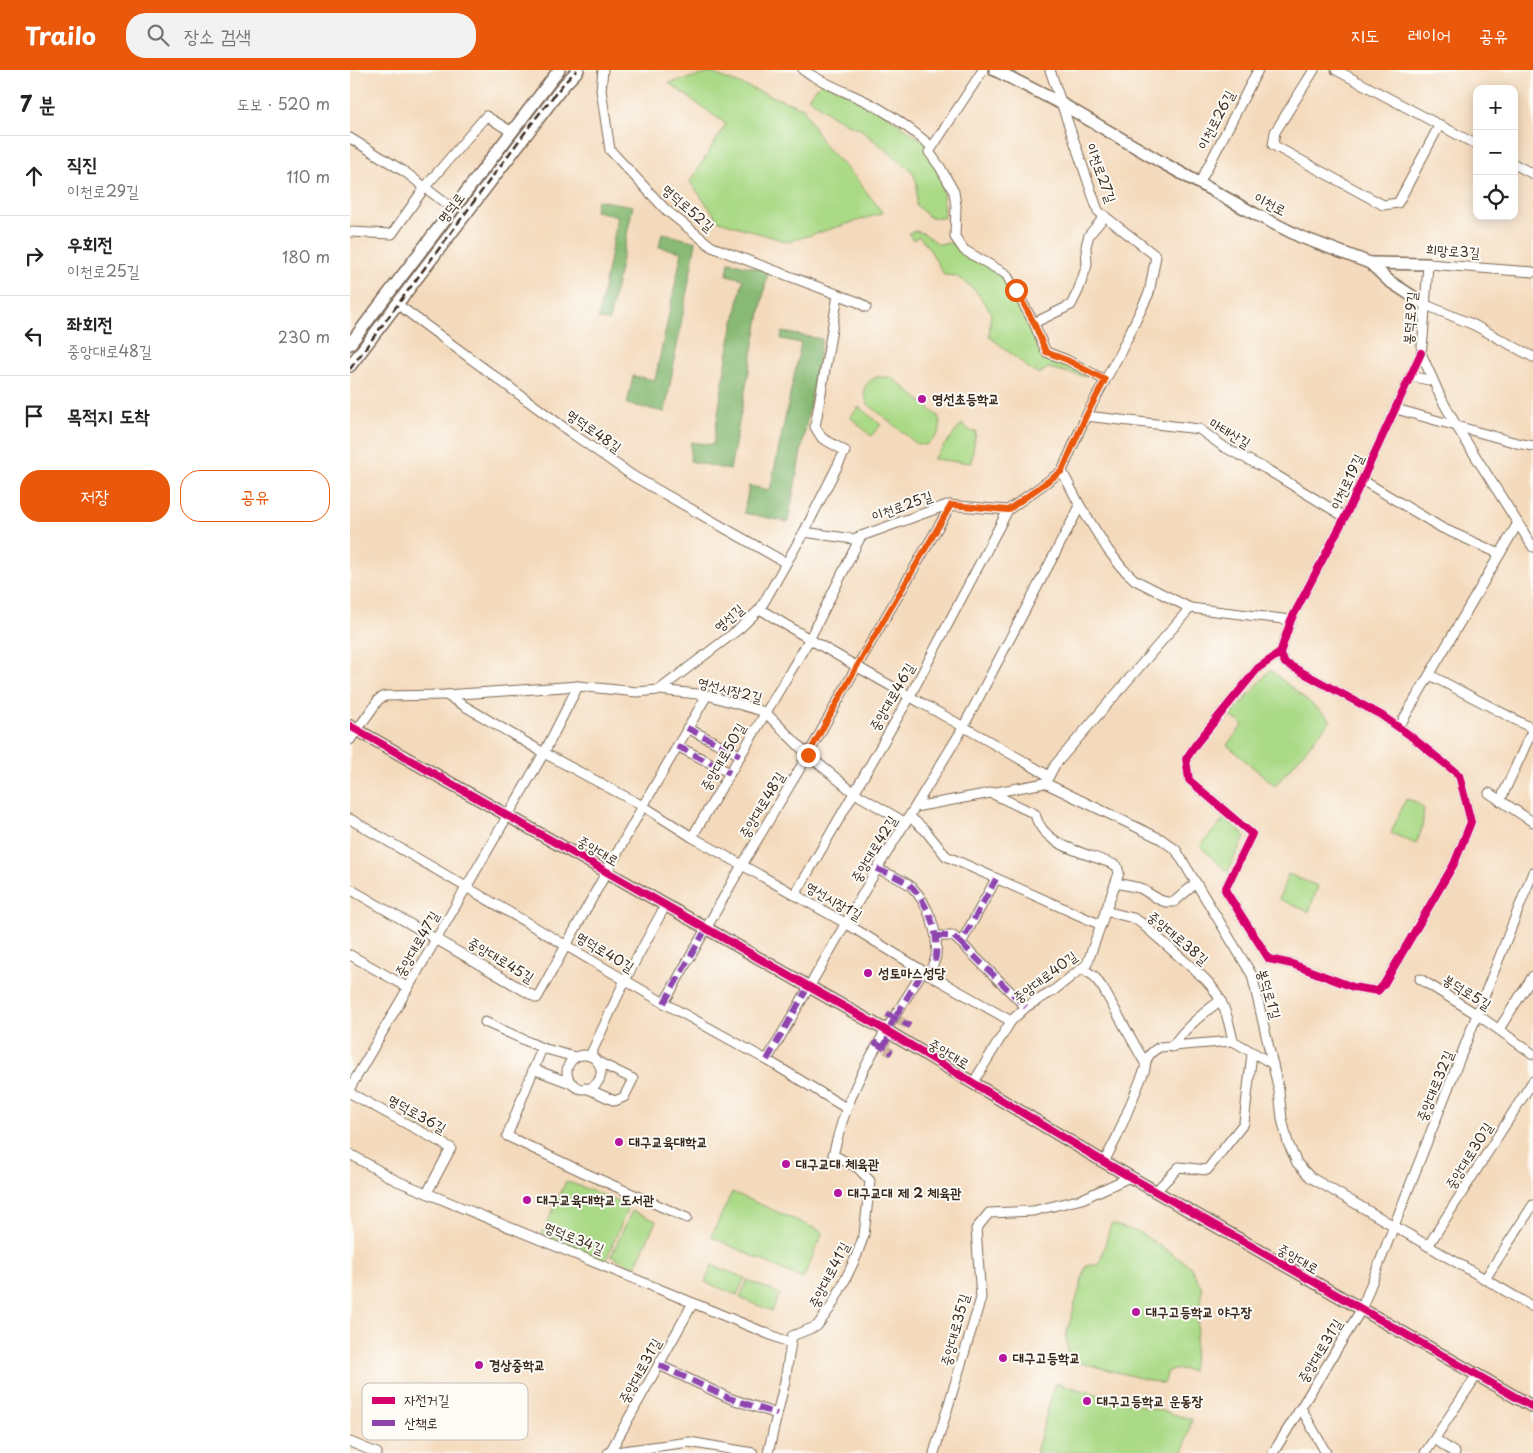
<!DOCTYPE html>
<html lang="ko">
<meta charset="utf-8">
<style>
:root{--surface:#fff;--page:#f2f2f2;--text:#222;--muted:#767676;--line:#e0e0e0;--accent:#ea580c}
body{margin:0;font-family:"Playpen Sans","Poor Story",sans-serif;background:var(--page);color:var(--text)}
.controls{position:absolute;right:15px;top:15px;display:grid;overflow:hidden;border-radius:10px;box-shadow:0 2px 12px #0003}
.controls button{width:45px;height:45px;display:grid;place-items:center;padding:0;border:0;border-bottom:1px solid var(--line);background:var(--surface);color:var(--text);font:25px sans-serif}
.stop{position:absolute;width:15px;height:15px;margin:-11px;border:4px solid #ea580c;border-radius:50%;background:#fff}
.stop.end{background:#ea580c;border-color:#fff;box-shadow:0 1px 5px #0008}
.list{margin:0;padding:0;list-style:none}
h2{display:flex;justify-content:space-between;align-items:center;height:65px;margin:0;padding:0 20px;font-size:21px}
h2 small{font-size:16px;font-weight:400;color:var(--muted)}
.list li{display:grid;grid-template-columns:32px 1fr auto;gap:15px;align-items:center;box-sizing:border-box;height:80px;padding:0 20px;border-top:1px solid var(--line)}
.list b{display:block;font-size:19px;white-space:nowrap}
.list p{margin:0;font-size:16px;white-space:nowrap;color:var(--muted)}
.list em{font-size:16px;font-style:normal;color:var(--muted)}
.actions{display:flex;gap:10px;padding:15px 20px}
.actions a{flex:1;padding:11px 0;border:1px solid var(--accent);border-radius:20px;text-align:center;font-size:18px;color:var(--accent)}
.actions .main{background:var(--accent);color:#fff}
.icon{flex:none;width:28px;height:28px;fill:none;stroke:currentColor;stroke-width:2;stroke-linecap:round;stroke-linejoin:round}
.map{position:relative;flex:none;width:1183px;height:1383px;overflow:hidden}
header{display:flex;align-items:center;gap:30px;box-sizing:border-box;height:70px;padding:0 25px;background:var(--accent);color:#fff}
header strong{font-size:24px}
nav{display:flex;gap:28px;margin-inline-start:auto;font-size:18px}
.search{width:350px;height:45px;background:var(--page);display:flex;align-items:center;gap:12px;box-sizing:border-box;padding:0 18px;border-radius:20px;color:var(--muted);font-size:19px}
main{display:flex}
aside{flex:1;background:var(--surface)}
.map>svg:first-child{display:block}
</style>
<header>
<strong>Trailo</strong>
<div class="search"><svg class="icon" aria-label="search" viewBox="0 0 24 24"><circle cx="10" cy="10" r="6"/><path d="M15 15l6 6"/></svg>장소 검색</div>
<nav><a>지도</a><a>레이어</a><a>공유</a></nav>
</header>
<main>
<aside>
<h2>7 분<small>도보 · 520 m</small></h2>
<ul class="list">
<li><svg class="icon" aria-label="ahead" viewBox="0 0 24 24"><path d="M12 20V5M6 11l6-6 6 6"/></svg><div><b>직진</b><p>이천로29길</p></div><em>110 m</em></li>
<li><svg class="icon" aria-label="right" viewBox="0 0 24 24"><path d="M7 20v-9h11M14 6l5 5-5 5"/></svg><div><b>우회전</b><p>이천로25길</p></div><em>180 m</em></li>
<li><svg class="icon" aria-label="left" viewBox="0 0 24 24"><path d="M17 20v-9H6M10 6l-5 5 5 5"/></svg><div><b>좌회전</b><p>중앙대로48길</p></div><em>230 m</em></li>
<li><svg class="icon" aria-label="arrive" viewBox="0 0 24 24"><path d="M6 21V4h12l-3 4 3 4H6"/></svg><div><b>목적지 도착</b></div></li>
</ul>
<div class="actions"><a class="main">저장</a><a>공유</a></div>
</aside>
<div class="map">
<svg width="1183" height="1383" viewBox="0 0 1183 1383">
<rect width="100%" height="100%" fill="#fdfcf7"/>
<filter id="ink" filterUnits="userSpaceOnUse"><feTurbulence type="fractalNoise" baseFrequency=".02" numOctaves="2"/><feDisplacementMap in="SourceGraphic" scale="10" xChannelSelector="R" yChannelSelector="G"/><feConvolveMatrix kernelMatrix="1 2 1 2 8 2 1 2 1" color-interpolation-filters="sRGB"/></filter>
<filter id="wash" filterUnits="userSpaceOnUse"><feTurbulence type="fractalNoise" baseFrequency=".0096" numOctaves="4" result="noise"/><feDisplacementMap in="SourceGraphic" scale="20" xChannelSelector="R" yChannelSelector="G"/><feGaussianBlur stdDeviation="1.12" result="paint"/><feColorMatrix in="noise" values="0 0 0 0 0 0 0 0 0 0 0 0 0 0 0 0 0 1.4 0 .05"/><feComposite in="paint" operator="in"/></filter>
<g filter="url(#wash)">
<rect width="100%" height="100%" fill="#f4dabc"/>
<g fill="#abda87" stroke="#738252">
<polygon points="361,3 453,38 474,75 505,107 533,143 438,172 369,151 340,112 376,54 319,13"/>
<polygon points="472,12 516,31 582,77 592,100 594,148 579,147 566,135 567,114 563,102 510,59 495,53 481,45 458,27"/>
<polygon points="566,161 575,164 588,174 600,173 656,204 696,282 739,302 736,307 698,298 689,304 682,301 639,266 641,242 625,220 606,206 594,205 580,180 569,166 563,170 558,163"/>
<path d="M527,307h15l46,39c6,14 -1,22 -13,29l-8,-1 -49,-40c-7,-13 -5,-21 9,-27z"/>
<polygon points="509,337 531,355 521,366 500,347"/>
<polygon points="612,354 622,362 626,361 621,393 583,389"/>
<polygon points="920,600 981,650 925,716 877,675 893,655 881,646"/>
<polygon points="1056,729 1067,732 1074,739 1072,758 1066,774 1041,763"/>
<polygon points="875,748 895,766 877,802 850,776"/>
<polygon points="938,804 968,816 959,842 929,829"/>
<polygon points="216,1111 279,1135 254,1195 190,1169"/>
<polygon points="382,1122 473,1162 453,1209 361,1167"/>
<polygon points="282,1141 306,1151 285,1197 261,1186"/>
<polygon points="761,1154 789,1162 840,1196 852,1218 842,1301 830,1299 818,1301 814,1314 719,1290 716,1266 736,1195 749,1195"/>
<polygon points="362,1195 395,1208 387,1225 355,1212"/>
<polygon points="397,1210 430,1224 422,1241 390,1228"/>
<polygon points="705,1313 842,1349 833,1383 686,1383"/>
</g>
<g fill="#88ba74" stroke="#627249">
<polygon points="247,130 283,136 259,251 248,249 268,146 245,141"/>
<polygon points="312,163 346,172 315,342 277,334 283,306 305,310 332,182 309,177"/>
<polygon points="379,192 418,201 380,400 340,391 341,372 363,375 378,281 393,209 377,205"/>
<polygon points="432,262 472,269 438,452 394,443 399,416 420,420 451,273 431,269"/>
</g>
</g>
<g filter="url(#ink)">
<g fill="none" stroke-linecap="round" stroke-linejoin="round">
<g stroke="#cfb79c" stroke-width="9" stroke-dasharray="9 4.5" stroke-linecap="butt">
<polyline points="537,944 560,956"/>
<polyline points="524,972 542,983"/>
<polyline points="533,978 548,950"/>
</g>
<g stroke="#7c6855" stroke-width="11">
<g id="minor">
<polyline points="253,0 251,20 260,80 316,140 362,177 508,232 516,237"/>
<path d="M453,0c20,13 41,21 62,31 25,12 46,28 67,46"/>
<polyline points="633,0 579,82 590,97 604,122 606,136 605,167 614,180 656,204 684,253 696,282 717,290 755,310"/>
<polyline points="964,0 925,62 923,75 1033,135 1048,133 1089,56"/>
<polyline points="986,0 1127,75"/>
<polyline points="0,68 55,102 103,139"/>
<polyline points="1164,94 1183,104"/>
<polyline points="849,114 908,0"/>
<polyline points="0,162 42,164 75,117 136,46 162,62"/>
<polyline points="1183,202 1078,194 1073,268 1071,283 1091,328 1107,357 1183,477"/>
<polyline points="47,234 220,362 283,406 436,493"/>
<polyline points="1076,235 1124,255 1183,287"/>
<polyline points="684,253 721,235 728,221 737,195 736,176 739,165 755,146"/>
<polyline points="1060,306 1083,311"/>
<polyline points="1046,339 1167,373 1183,376"/>
<polyline points="736,346 849,359 874,377 916,399 995,447"/>
<polyline points="712,401 730,436 758,480 772,498 785,510 840,538 941,550"/>
<polyline points="1012,410 1092,458 1150,484"/>
<polyline points="454,462 503,469 597,435 658,440 712,401 736,346 772,279 799,223 806,186 748,141 700,0"/>
<path d="M410,539c94,59 193,110 289,167"/>
<polyline points="930,583 908,598 846,674 836,689 839,710 902,764 875,820 919,889 942,894 1003,917 1028,921 1034,914 1104,794 1121,752 1109,705 1058,664 1031,645 935,593 930,583 941,550 995,447 1071,283"/>
<polyline points="1080,605 1183,659"/>
<polyline points="309,620 357,625 415,642 458,685 503,722 556,753"/>
<polyline points="96,625 194,683 293,736 342,767 497,854 573,901 661,951"/>
<polyline points="1053,650 1168,453"/>
<polyline points="337,658 390,685"/>
<polyline points="0,670 29,629 35,626 95,625 228,616 287,622 309,620 389,559 410,539 454,462 495,381 472,368 465,357 488,225"/>
<polyline points="327,676 380,703"/>
<polyline points="697,710 705,695 840,538"/>
<polyline points="1139,723 1183,752"/>
<polyline points="1150,731 1183,659"/>
<polyline points="565,737 695,713 811,769 826,780 902,905 929,1021 932,1049 938,1073 947,1093 960,1107 1183,1237"/>
<polyline points="560,747 575,760 596,786 751,855"/>
<polyline points="0,749 314,933 417,990 496,1038"/>
<polyline points="342,767 459,570 511,466"/>
<path d="M527,799c11,5 26,10 35,18 16,17 27,45 24,69 -1,6 -5,12 -8,18"/>
<polyline points="766,813 790,818 810,830 816,832 824,832 846,813"/>
<polyline points="0,819 187,928 293,736 357,625"/>
<polyline points="445,825 560,626 658,440"/>
<path d="M755,841l28,7 7,4 65,57c18,18 23,38 28,62l40,23"/>
<polyline points="586,866 603,866 611,873 646,809"/>
<polyline points="611,873 676,937"/>
<polyline points="0,885 57,917"/>
<polyline points="733,899 744,906 754,920 795,993"/>
<polyline points="1070,909 1128,945 1183,984"/>
<polyline points="314,933 392,795 458,685 506,598 601,435"/>
<polyline points="135,952 192,978 225,987"/>
<polyline points="1149,959 1183,906"/>
<path d="M822,977c12,-19 31,-34 49,-47"/>
<polyline points="192,978 157,1066 235,1103 337,1148"/>
<circle cx="234" cy="1002" r="17"/>
<polyline points="240,986 275,910 315,836"/>
<polyline points="417,990 527,799 610,663 730,436"/>
<polyline points="183,999 223,1014"/>
<path d="M623,1013l38,-62 15,-14 27,-16 34,-27 32,-91 -2,-7c-27,-13 -74,-18 -82,-52l-44,-21"/>
<polyline points="0,1018 194,683 228,616"/>
<polyline points="236,1018 265,1031 274,1027 283,1009 248,992"/>
<polyline points="0,1023 101,1078 77,1123"/>
<polyline points="0,1084 45,1110 440,1273"/>
<path d="M754,1092l13,-25 28,-68c0,-10 6,-18 15,-22l73,-6"/>
<polyline points="806,1121 829,1097 857,1100 894,1053 902,983"/>
<polyline points="1078,1176 1183,1011"/>
<polyline points="1135,1209 1183,1135"/>
<polyline points="309,1295 379,1328 427,1344"/>
<polyline points="951,1338 976,1383"/>
<polyline points="1085,1369 1105,1383"/>
<polyline points="0,1372 27,1383"/>
<polyline points="260,1382 343,1233"/>
<polyline points="258,1383 339,1372 403,1383"/>
<path d="M418,1383l17,-72 7,-45 25,-10 14,-19 13,-25 12,-25 8,-22 6,-54 -12,-13 -25,-13c4,-15 8,-32 14,-47 17,-48 50,-94 76,-137"/>
<polyline points="584,1383 631,1228 626,1159 639,1143 683,1141 732,1129 780,1107"/>
<polyline points="923,1383 1011,1240 1183,802"/>
<polyline points="1075,1383 1127,1305"/>
</g>
</g>
<g stroke="#7c6855" stroke-width="14">
<g id="major">
<polyline points="645,0 712,34 811,92 905,144 951,167 1020,193 1039,211 1076,235"/>
<polyline points="1020,193 1078,194"/>
<polyline points="0,274 209,0"/>
<polyline points="0,296 214,15 228,0"/>
<polyline points="0,656 537,961 754,1092 1183,1337"/>
</g>
</g>
<use href="#minor" stroke="#fff" stroke-width="9"/>
<use href="#major" stroke="#fff" stroke-width="11"/>
<polyline stroke="#3b2a1e" stroke-width="2.5" stroke-dasharray="8 4" stroke-linecap="butt" points="0,299 185,49 214,13 227,0"/>
<g stroke="#8e44ad" stroke-width="6" stroke-dasharray="12 6" stroke-linecap="butt">
<polyline points="337,658 390,685"/>
<polyline points="327,676 380,703"/>
<path d="M527,799c11,5 26,10 35,18 16,17 27,45 24,69 -1,6 -5,12 -8,18"/>
<polyline points="586,866 603,866 611,873 646,809"/>
<polyline points="611,873 676,937"/>
<polyline points="314,933 356,859"/>
<polyline points="537,944 560,956"/>
<polyline points="537,961 573,901"/>
<polyline points="524,972 542,983"/>
<polyline points="533,978 542,960"/>
<polyline points="417,990 458,917"/>
<polyline points="309,1295 379,1328 427,1344"/>
</g>
<g stroke="#fdfcf7" stroke-width="11">
<g id="cycleway">
<polyline points="930,583 908,598 846,674 836,689 839,710 902,764 875,820 919,889 942,894 1003,917 1028,921 1034,914 1104,794 1121,752 1109,705 1058,664 1031,645 935,593 930,583 941,550 995,447 1071,283"/>
<polyline points="0,656 537,961 754,1092 1183,1337"/>
</g>
</g>
<use href="#cycleway" stroke="#d6006c" stroke-width="8"/>
</g>
</g>
<g fill="none" stroke-linecap="round" stroke-linejoin="round" filter="url(#ink)">
<polyline stroke="#ea580c" stroke-width="6" points="458,685 506,598 601,435 658,440 712,401 736,346 755,310 717,290 696,282 684,253 666,220"/>
</g>
<g fill="#b5179e" stroke="#fdfcf7" stroke-width="2">
<circle cx="572" cy="329" r="5"/>
<circle cx="518" cy="903" r="5"/>
<circle cx="269" cy="1072" r="5"/>
<circle cx="436" cy="1094" r="5"/>
<circle cx="488" cy="1123" r="5"/>
<circle cx="177" cy="1130" r="5"/>
<circle cx="786" cy="1242" r="5"/>
<circle cx="653" cy="1288" r="5"/>
<circle cx="129" cy="1295" r="5"/>
<circle cx="737" cy="1331" r="5"/>
</g>
<g text-anchor="middle" stroke-width="4" stroke-linejoin="round" paint-order="stroke">
<g font-size="14" fill="#3b2a1e" stroke="#fdfcf7">
<text transform="translate(866 50) rotate(-63)" y="5">이천로26길</text>
<text transform="translate(751 103) rotate(70)" y="5">이천로27길</text>
<text transform="translate(920 134) rotate(27)" y="5">이천로</text>
<text transform="translate(101 138) rotate(-53)" y="5">명덕로</text>
<text transform="translate(338 138) rotate(41)" y="5">명덕로52길</text>
<text transform="translate(1103 181) rotate(4)" y="5">희망로3길</text>
<text transform="translate(1060 248) rotate(-85)" y="5">봉덕로9길</text>
<text transform="translate(244 361) rotate(35)" y="5">명덕로48길</text>
<text transform="translate(880 363) rotate(31)" y="5">마태산길</text>
<text transform="translate(997 412) rotate(-65)" y="5">이천로19길</text>
<text transform="translate(552 436) rotate(-20)" y="5">이천로25길</text>
<text transform="translate(379 548) rotate(-41)" y="5">영선길</text>
<text transform="translate(380 620) rotate(14)" y="5">영선시장2길</text>
<text transform="translate(542 627) rotate(-60)" y="5">중앙대로46길</text>
<text transform="translate(373 687) rotate(-60)" y="5">중앙대로50길</text>
<text transform="translate(412 735) rotate(-59)" y="5">중앙대로48길</text>
<text transform="translate(524 779) rotate(-59)" y="5">중앙대로42길</text>
<text transform="translate(248 781) rotate(30)" y="5">중앙대로</text>
<text transform="translate(484 831) rotate(30)" y="5">영선시장1길</text>
<text transform="translate(828 868) rotate(40)" y="5">중앙대로38길</text>
<text transform="translate(67 874) rotate(-60)" y="5">중앙대로47길</text>
<text transform="translate(255 882) rotate(31)" y="5">명덕로40길</text>
<text transform="translate(151 890) rotate(31)" y="5">중앙대로45길</text>
<text transform="translate(695 907) rotate(-37)" y="5">중앙대로40길</text>
<text transform="translate(1117 922) rotate(32)" y="5">봉덕로5길</text>
<text transform="translate(919 924) rotate(74)" y="5">봉덕로1길</text>
<text transform="translate(599 984) rotate(31)" y="5">중앙대로</text>
<text transform="translate(1085 1016) rotate(-68)" y="5">중앙대로32길</text>
<text transform="translate(67 1044) rotate(29)" y="5">명덕로36길</text>
<text transform="translate(1119 1086) rotate(-58)" y="5">중앙대로30길</text>
<text transform="translate(224 1168) rotate(22)" y="5">명덕로34길</text>
<text transform="translate(948 1189) rotate(30)" y="5">중앙대로</text>
<text transform="translate(479 1205) rotate(-63)" y="5">중앙대로41길</text>
<text transform="translate(605 1260) rotate(-75)" y="5">중앙대로35길</text>
<text transform="translate(970 1281) rotate(-59)" y="5">중앙대로31길</text>
<text transform="translate(290 1301) rotate(-61)" y="5">중앙대로31길</text>
</g>
<g font-size="14" font-weight="bold" fill="#3b2a1e" stroke="#fdfcf7" text-anchor="start">
<text x="582" y="334">영선초등학교</text>
<text x="528" y="908">성토마스성당</text>
<text x="279" y="1077">대구교육대학교</text>
<text x="446" y="1099">대구교대 체육관</text>
<text x="498" y="1128">대구교대 제 2 체육관</text>
<text x="187" y="1135">대구교육대학교 도서관</text>
<text x="796" y="1247">대구고등학교 야구장</text>
<text x="663" y="1293">대구고등학교</text>
<text x="139" y="1300">경상중학교</text>
<text x="747" y="1336">대구고등학교 운동장</text>
</g>
</g>
<rect x="12" y="1313" width="166" height="57" rx="8" fill="#fdfcf7" stroke="#c3bdb6" stroke-width="1"/>
<rect x="22" y="1327" width="23" height="7" fill="#d6006c"/>
<rect x="22" y="1350" width="23" height="6" fill="#8e44ad"/>
<g font-size="14" fill="#3b2a1e">
<text x="54" y="1335">자전거길</text>
<text x="54" y="1358">산책로</text>
</g>
</svg>
<div class="controls">
<button>+</button>
<button>−</button>
<button><svg class="icon" aria-label="locate" viewBox="0 0 24 24"><circle cx="12" cy="12" r="6"/><path d="M12 2v4M12 18v4M2 12h4M18 12h4"/></svg></button>
</div>
<div class="stop" style="left:666px;top:220px"></div>
<div class="stop end" style="left:458px;top:685px"></div>
</div>
</main>
